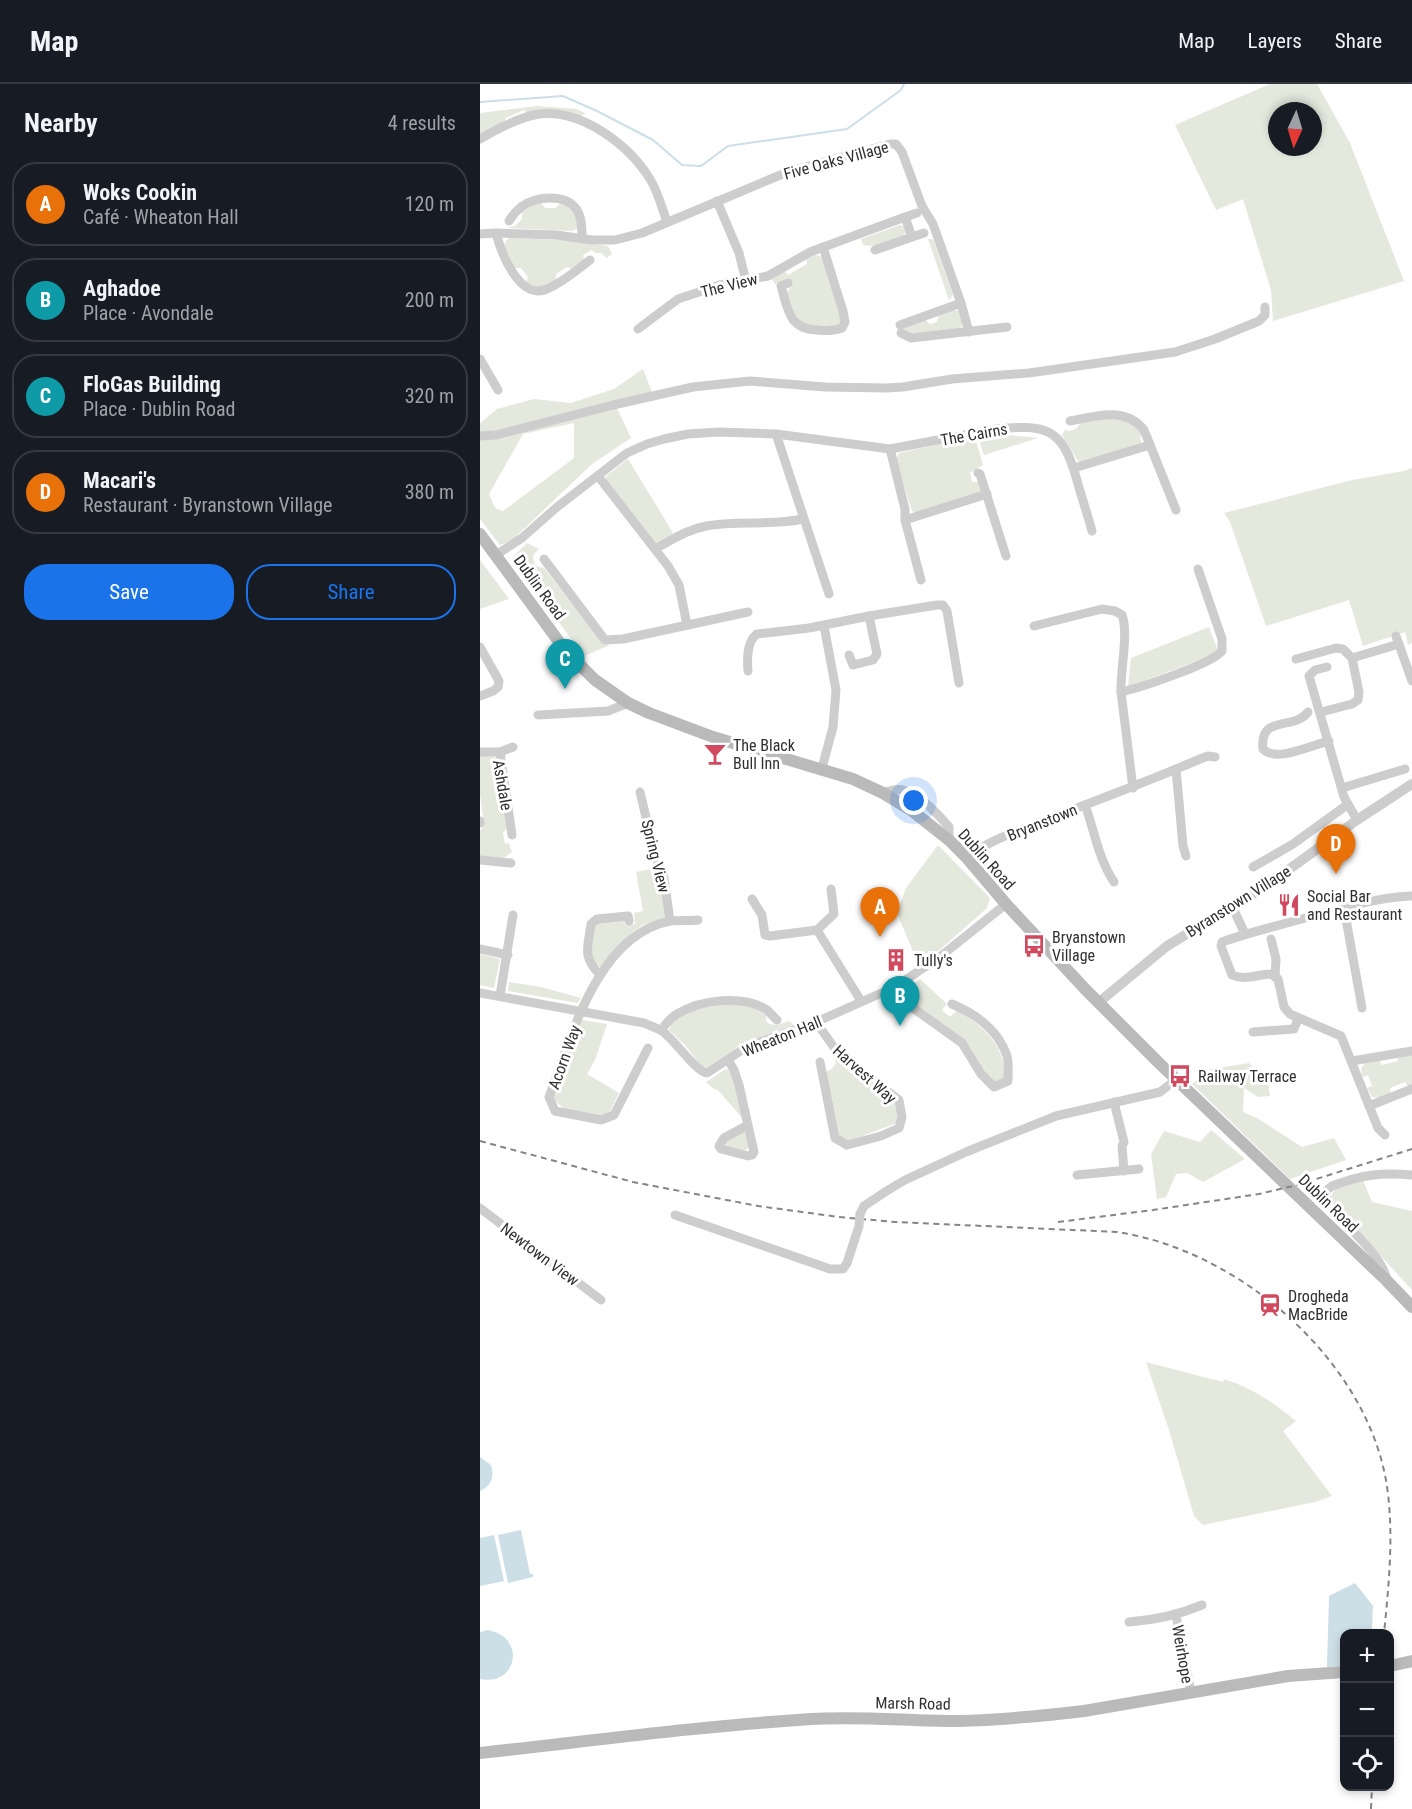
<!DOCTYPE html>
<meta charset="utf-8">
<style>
:root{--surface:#171b24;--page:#242831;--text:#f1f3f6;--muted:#9ea1a6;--line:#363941;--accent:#1a73e8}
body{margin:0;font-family:"Roboto Condensed",sans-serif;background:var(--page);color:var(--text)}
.controls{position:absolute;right:18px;bottom:18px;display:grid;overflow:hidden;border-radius:12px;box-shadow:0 3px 9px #0003}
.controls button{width:54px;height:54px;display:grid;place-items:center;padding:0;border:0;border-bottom:2px solid var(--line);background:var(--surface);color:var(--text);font:30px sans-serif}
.compass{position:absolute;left:788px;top:18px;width:54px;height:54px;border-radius:50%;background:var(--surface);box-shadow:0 3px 9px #0003;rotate:184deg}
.you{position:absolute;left:434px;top:717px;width:21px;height:21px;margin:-15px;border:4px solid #fff;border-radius:50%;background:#1a73e8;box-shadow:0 0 0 9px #1a73e833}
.badge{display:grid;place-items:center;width:39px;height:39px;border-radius:50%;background:var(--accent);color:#fff;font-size:20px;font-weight:700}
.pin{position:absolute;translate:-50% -50px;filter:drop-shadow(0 2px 3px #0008)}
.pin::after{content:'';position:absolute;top:32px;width:21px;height:18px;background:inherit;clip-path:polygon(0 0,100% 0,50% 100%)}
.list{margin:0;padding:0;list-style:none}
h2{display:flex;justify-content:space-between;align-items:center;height:78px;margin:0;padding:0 24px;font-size:26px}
h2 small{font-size:20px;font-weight:400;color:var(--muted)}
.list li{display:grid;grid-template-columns:39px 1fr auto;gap:18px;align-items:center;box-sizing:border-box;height:84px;margin:0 12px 12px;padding:0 12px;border:2px solid var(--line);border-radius:24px}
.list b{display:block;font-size:22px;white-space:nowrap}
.list p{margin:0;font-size:20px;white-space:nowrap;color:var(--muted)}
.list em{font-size:20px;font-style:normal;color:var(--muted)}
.actions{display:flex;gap:12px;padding:18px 24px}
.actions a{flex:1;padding:14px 0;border:2px solid var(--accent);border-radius:24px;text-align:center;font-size:21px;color:var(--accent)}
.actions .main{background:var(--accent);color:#fff}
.icon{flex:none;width:33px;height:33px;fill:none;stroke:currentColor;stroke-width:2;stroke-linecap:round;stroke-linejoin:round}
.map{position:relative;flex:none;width:932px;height:1725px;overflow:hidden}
header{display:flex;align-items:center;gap:36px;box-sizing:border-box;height:84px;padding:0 30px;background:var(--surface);border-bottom:2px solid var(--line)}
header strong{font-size:28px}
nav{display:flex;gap:33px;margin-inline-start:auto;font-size:21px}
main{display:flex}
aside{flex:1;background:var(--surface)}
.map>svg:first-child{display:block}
</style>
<header>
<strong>Map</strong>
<nav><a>Map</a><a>Layers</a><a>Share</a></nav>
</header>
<main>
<aside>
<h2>Nearby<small>4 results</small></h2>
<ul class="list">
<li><span class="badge" style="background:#e8710a">A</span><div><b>Woks Cookin</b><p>Café · Wheaton Hall</p></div><em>120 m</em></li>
<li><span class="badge" style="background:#0f9aa8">B</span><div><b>Aghadoe</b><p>Place · Avondale</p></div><em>200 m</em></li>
<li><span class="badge" style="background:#0f9aa8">C</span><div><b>FloGas Building</b><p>Place · Dublin Road</p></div><em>320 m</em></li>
<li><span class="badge" style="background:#e8710a">D</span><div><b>Macari's</b><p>Restaurant · Byranstown Village</p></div><em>380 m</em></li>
</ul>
<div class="actions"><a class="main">Save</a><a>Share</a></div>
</aside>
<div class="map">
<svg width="932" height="1725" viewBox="0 0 932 1725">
<rect width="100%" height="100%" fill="#fff"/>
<g fill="#e4e8dd" fill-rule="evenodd">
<path d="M790,0h47l33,59 54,138 -131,40 -2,-31 -28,-91 -27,11 -41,-85zM797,27h36v36h-36z"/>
<polygon points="57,22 97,25 105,29 100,33 47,29 44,26 26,34 24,39 0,50 0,29"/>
<path d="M61,119l4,5h11l4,-5c12,3 18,14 17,26l-5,2 -66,-3 9,-2 7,-7v-7l11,-7z"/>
<path d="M420,141l5,2 1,5c-6,10 -31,16 -43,13l-2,-6z"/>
<path d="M29,154l51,2 48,6 4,8 -6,4 -4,-5h-7l-3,-3 -9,5 1,5 -12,9 -5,-2 -11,7v6c-12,8 -18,9 -30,2l2,-5 -7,-9h-7l-10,-24z"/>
<polygon points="448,155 453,155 473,211 469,216"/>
<path d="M335,171l5,1 5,4 17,60 -5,7c-19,0 -36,4 -45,-17 -3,-6 -5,-11 -5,-18l4,-5 -4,-9 -12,6 -4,-6 13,-8 4,5 19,-11 -1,-6z"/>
<polygon points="474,226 479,227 483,240 480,244 430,250 423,244 445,236 450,240 457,238 459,231"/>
<path d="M163,285l11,28 -38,9 15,32 -39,26 -82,78 -10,3 -20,-26v-96l17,-14 37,-10 37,4 43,-14zM94,339v35l-71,53 -8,-3 -6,-14 34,-60z"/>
<path d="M630,334l20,2 12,14 -2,4 2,6 -60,18 -4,-1 -16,-26 3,-5c7,2 12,0 16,-8z"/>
<polygon points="529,351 558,354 504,371 499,356"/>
<polygon points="495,353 503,381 490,389 492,398 498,398 501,406 500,408 435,429 432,427 416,376 419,369"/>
<polygon points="148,375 193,449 179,459 173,458 126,399 126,392"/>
<polygon points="932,384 932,559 928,561 925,548 883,562 869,516 786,542 750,438 744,429 872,396 924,387"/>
<path d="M47,459l12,6 -6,6c1,9 2,12 11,13l59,75 7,2 -26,11 -64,-86 -7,-13z"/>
<polygon points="0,476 29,515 0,525"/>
<polygon points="729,543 738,567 730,572 648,603 651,574"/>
<polygon points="0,671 11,671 16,674 28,743 23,749 25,760 29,759 32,768 21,776 0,774 0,747 4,741 0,710"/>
<polygon points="458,761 510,814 507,824 446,878 437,877 417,829 426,804"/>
<path d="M175,784c7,12 14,37 9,50l-23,8 -8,6 -32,34h-5l-6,-13 5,-28 5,-4 23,-2 2,6 10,-1 -1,-11 9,-2 -7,-39z"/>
<polygon points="0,870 20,875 14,904 0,901"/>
<path d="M440,895l27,25 -5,6 8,7 7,-7c25,15 50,37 47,68l-5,4h-6l-10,-11 -14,-25 -60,-45 -5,-10z"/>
<polygon points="29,898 61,903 101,914 98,919 28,907"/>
<path d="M257,919l17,5 12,7v6l3,3 8,1 13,-4 3,4 -48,17 -39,26 -4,-1 -17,-22 -16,-15c6,-21 49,-24 68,-27z"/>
<path d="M102,936l25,4 -12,36 -8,14 32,19 -10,20c-16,5 -47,1 -55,-15l1,-8z"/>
<path d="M932,969v32l-4,2 -3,-5 -15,6 1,6 -11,4 -8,-1 -5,-9 5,-2 -4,-11 -5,2c-6,-14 6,-15 17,-18l1,6 17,-4 -1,-5z"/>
<polygon points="354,972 414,1017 419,1030 417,1039 371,1056 365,1056 359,1052 345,988 352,985 356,979"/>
<polygon points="769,979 788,999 790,1012 778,1013 764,1004 763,1028 777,1034 822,1063 854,1054 866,1076 810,1095 712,1000 731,985"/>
<polygon points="246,985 251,988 253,993 263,1035 238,1006 234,1005 226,998"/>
<polygon points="731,1046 765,1075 723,1098 707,1089 696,1090 686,1113 677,1115 671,1070 684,1047 720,1058"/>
<polygon points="263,1048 266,1049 270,1062 265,1067 246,1063 245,1057"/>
<polygon points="883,1096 892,1118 932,1127 932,1206 855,1122 851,1113 855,1105"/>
<path d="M666,1278l77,20 1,-3c30,10 47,22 72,42l-13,10 49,65 -17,6 -112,23 -9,-9 -25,-86z"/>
</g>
<g fill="#ccdee6">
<path d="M0,1373l11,8c4,12 0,21 -11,26z"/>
<polygon points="41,1446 50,1490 53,1490 53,1493 28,1499 18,1451"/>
<polygon points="14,1451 24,1497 0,1502 0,1454"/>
<polygon points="875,1499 893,1522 892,1545 884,1546 883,1549 864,1550 864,1582 847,1583 849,1512"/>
<path d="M8,1546c39,7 29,57 -8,49v-47z"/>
</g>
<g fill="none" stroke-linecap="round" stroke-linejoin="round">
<polyline stroke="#ccdee6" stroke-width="2" points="0,18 83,12 117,27 173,56 202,81 221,82 248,62 367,45 421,6 424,0"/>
<g stroke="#cdcdcd" stroke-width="9">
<path d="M0,55c17,-10 39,-22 59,-25 43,-5 90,31 111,65 8,13 12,29 17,43"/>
<polyline points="237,117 259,169 266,197"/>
<polyline points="425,133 437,129"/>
<path d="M29,137c3,-5 7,-10 12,-14 15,-11 45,-14 56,3 5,8 5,19 5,28"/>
<path d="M16,149c5,19 23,68 51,56 15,-6 30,-19 43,-29"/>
<polyline points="0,150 16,149 76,151 112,156 135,156 162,149 310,87 410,60 416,60 422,68 442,122 453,140 481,219 489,248"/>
<polyline points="432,153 444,149"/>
<path d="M308,199l-7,3c7,24 8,43 36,44 9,1 17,1 25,-2l3,-6 -2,-11 -20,-64"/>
<polyline points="420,241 481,219"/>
<polyline points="158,245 198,215 240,201 288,192 330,168 425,133 432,153 395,166"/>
<polyline points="421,249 431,254 527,243"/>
<polyline points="0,275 18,306"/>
<path d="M590,337c25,-5 56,-15 74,9l32,80"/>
<polyline points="296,350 349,510"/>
<polyline points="0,352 16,351 133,321 213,303 270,297 345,303 406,304 423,303 472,295 549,289 695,268 735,255 779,237 785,231 785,223"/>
<polyline points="410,365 425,425 425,436 441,496"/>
<polyline points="594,384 670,361"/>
<polyline points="498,389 500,390 526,472"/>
<polyline points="118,392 188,482 199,501 207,541"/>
<polyline points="425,436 507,410"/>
<path d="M175,465c17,-9 31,-19 51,-23 32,-6 65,0 97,-7"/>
<path d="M16,471l26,-17 35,-31 70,-54 20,-9 17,-5 24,-5 31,-2 57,2 114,15 106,-20c50,-5 66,-1 80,48 5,18 11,36 16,54"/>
<polyline points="64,475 125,556 143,555 268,528"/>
<path d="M554,542l68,-17 13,2 7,4c7,18 -2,56 -1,77l12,96"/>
<polyline points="916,552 932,597"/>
<polyline points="0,563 19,597 18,603 13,607 0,612"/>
<polyline points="369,571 373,581 393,576 397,570 389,532"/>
<polyline points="872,574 919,560"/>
<polyline points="816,575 856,564 863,565 872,574 879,608 878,616 872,620 841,628"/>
<polyline points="847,583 835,586 829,592 864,713 877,736"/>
<path d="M268,587c-1,-12 -1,-30 9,-37l52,-6 60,-12 68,-11h6l4,6 12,72"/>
<path d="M641,608c18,-4 91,-28 101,-41v-12l-24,-70"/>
<path d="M828,628c-14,19 -49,2 -45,37 13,14 49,-4 66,-8"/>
<polyline points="58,631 128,627 148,619"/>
<polyline points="0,668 20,668 32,751"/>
<polyline points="20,668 33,663"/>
<polyline points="342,684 353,643 356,606 344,542"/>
<polyline points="696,685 703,762 706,772"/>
<polyline points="862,704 925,685"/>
<polyline points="160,708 175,771 184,794 190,837"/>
<path d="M403,709c6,-2 14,-5 20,-3 16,4 36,25 46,37v13"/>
<path d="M605,721c10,27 13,53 29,77"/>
<polyline points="0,737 0,739"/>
<path d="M487,774c22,-19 53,-27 79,-38 51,-20 103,-39 154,-61l8,-3 7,1"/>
<polyline points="0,776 31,779"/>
<polyline points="773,783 813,760 867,721"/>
<polyline points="272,815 282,831 285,851 290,852 337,846 354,830 351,805"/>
<polyline points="752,822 765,850"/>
<polyline points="864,824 882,924"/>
<polyline points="337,846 381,917"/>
<polyline points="791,855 796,875 795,893"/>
<polyline points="0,865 28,871"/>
<path d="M119,890c-17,-18 -11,-27 -8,-50l6,-5 31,-3 1,5"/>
<path d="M415,903l11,16 56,40 19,31 13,13 14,-6c0,-8 1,-18 -1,-25 -9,-26 -31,-42 -55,-52"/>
<path d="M0,909l164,30c6,3 13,5 18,8 12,8 34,41 45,42l41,-27 68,-24 79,-35 46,-31 65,-52"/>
<polyline points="20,912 33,831"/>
<polyline points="336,938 358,969 419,1016 422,1033 419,1044 401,1052 367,1061 355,1054 340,978"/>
<path d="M181,946c5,-6 9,-12 16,-16 23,-14 66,-20 90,-4 3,3 7,7 10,10"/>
<polyline points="773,948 814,945 818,935"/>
<path d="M168,964l-34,67 -13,5 -46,-9 -6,-14c22,-59 48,-162 121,-176 8,-1 19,0 28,-1"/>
<polyline points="248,976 254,986 259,1001 274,1068 272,1071 268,1072 241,1065 239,1062 244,1054 268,1041"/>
<polyline points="872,977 932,967"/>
<polyline points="634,1018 644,1058 642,1062 644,1087"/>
<polyline points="889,1022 932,1005"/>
<path d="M905,1051l-7,-7 -37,-92 -51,-22 -6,-7 -6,-28 -7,-5c-13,0 -26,7 -39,1l-11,-29 1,-4c31,-11 63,-18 94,-27 32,-8 63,-18 96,-19"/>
<polyline points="597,1091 659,1085"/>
<polyline points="0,1124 121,1216"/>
<polyline points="380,1130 384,1122 405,1108 425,1096 486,1068 576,1032 680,1008 697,995"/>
<polyline points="195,1131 350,1185 363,1185 367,1179"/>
<path d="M907,1195c-11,-35 -47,-52 -62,-84l2,-5 5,-4c29,-11 49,-14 80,-11"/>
<polyline points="696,1531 711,1609"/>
<path d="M649,1538c27,-2 49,-7 73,-17"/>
</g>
<polyline stroke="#cdcdcd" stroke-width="10" points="618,919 687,862 789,800 877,736 932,700"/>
<g stroke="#bababa" stroke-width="12">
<polyline points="0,450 85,566 115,596 148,619 169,629 233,653 373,695 403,709 431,726 469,756 487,774 526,820 606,906 678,978 907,1197 932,1223"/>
<polyline points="910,1582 932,1577"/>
<path d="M0,1669c110,-12 221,-27 331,-34 49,-3 97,2 146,2 42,-1 85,-5 127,-10l204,-35 56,-4"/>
</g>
<g stroke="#858585" stroke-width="2" stroke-dasharray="6 4.5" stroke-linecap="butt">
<path d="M0,1057l153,41 125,24 81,11 56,5 222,10c119,18 243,122 268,243 10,51 4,107 -1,159"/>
<polyline points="578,1138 673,1126 779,1110 817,1101 932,1065"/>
<polyline points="891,1725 892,1702"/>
</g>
<polyline stroke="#cdcdcd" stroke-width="9" points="367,1179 379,1142 380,1130"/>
</g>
<defs>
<g id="bar-bare" transform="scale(1.8)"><path d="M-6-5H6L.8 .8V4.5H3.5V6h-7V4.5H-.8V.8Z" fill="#d0495e" stroke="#fff" stroke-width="2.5" paint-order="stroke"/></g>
<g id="restaurant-bare" transform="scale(1.8)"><path d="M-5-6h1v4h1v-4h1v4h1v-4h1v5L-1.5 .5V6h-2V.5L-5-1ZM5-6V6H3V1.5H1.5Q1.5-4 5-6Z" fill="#d0495e" stroke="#fff" stroke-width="2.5" paint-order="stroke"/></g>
<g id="bus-bare" transform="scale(1.8)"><path d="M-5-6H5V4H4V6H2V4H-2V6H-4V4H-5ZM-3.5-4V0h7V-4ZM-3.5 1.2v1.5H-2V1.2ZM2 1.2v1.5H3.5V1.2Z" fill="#d0495e" stroke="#fff" stroke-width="2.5" paint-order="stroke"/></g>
<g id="building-bare" transform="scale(1.8)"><path d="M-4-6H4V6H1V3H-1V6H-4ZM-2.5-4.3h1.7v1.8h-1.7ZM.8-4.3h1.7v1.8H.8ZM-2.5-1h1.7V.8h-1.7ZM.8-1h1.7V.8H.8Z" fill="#d0495e" stroke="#fff" stroke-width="2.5" paint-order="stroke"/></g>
<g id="station-bare" transform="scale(1.8)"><path d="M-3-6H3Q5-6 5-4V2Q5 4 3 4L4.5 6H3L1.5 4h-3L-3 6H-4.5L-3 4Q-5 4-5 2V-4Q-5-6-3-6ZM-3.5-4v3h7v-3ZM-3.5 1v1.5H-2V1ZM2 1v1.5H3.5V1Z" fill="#d0495e" stroke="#fff" stroke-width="2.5" paint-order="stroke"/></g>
</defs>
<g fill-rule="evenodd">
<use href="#bar-bare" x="235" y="670"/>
<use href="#restaurant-bare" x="809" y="821"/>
<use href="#bus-bare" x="554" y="862"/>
<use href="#building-bare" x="416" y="876"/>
<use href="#bus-bare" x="700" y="992"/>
<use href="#station-bare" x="790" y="1221"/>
</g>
<g text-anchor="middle" stroke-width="6" stroke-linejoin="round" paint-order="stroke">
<g font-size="16" fill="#303030" stroke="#fff">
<text transform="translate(356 76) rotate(-15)" y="6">Five Oaks Village</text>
<text transform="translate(249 201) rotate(-14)" y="6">The View</text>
<text transform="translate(494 350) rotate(-10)" y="6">The Cairns</text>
<text transform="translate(60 503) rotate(54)" y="6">Dublin Road</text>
<text transform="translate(23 701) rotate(80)" y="6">Ashdale</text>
<text transform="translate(562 738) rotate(-22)" y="6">Bryanstown</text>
<text transform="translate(176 772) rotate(76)" y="6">Spring View</text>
<text transform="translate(507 775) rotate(48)" y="6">Dublin Road</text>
<text transform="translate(758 817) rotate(-32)" y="6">Byranstown Village</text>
<text transform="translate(302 952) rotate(-22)" y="6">Wheaton Hall</text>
<text transform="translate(84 973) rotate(-70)" y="6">Acorn Way</text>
<text transform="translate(385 990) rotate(42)" y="6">Harvest Way</text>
<text transform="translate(849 1119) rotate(44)" y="6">Dublin Road</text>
<text transform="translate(60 1170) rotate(37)" y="6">Newtown View</text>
<text transform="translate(703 1570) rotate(80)" y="6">Weirhope</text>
<text transform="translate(433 1619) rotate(1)" y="6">Marsh Road</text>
</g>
<g font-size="16" fill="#303030" stroke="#fff" text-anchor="start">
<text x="253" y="667">The Black<tspan x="253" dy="18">Bull Inn</tspan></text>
<text x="827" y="818">Social Bar<tspan x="827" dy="18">and Restaurant</tspan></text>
<text x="572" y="859">Bryanstown<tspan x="572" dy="18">Village</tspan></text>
<text x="434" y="882">Tully's</text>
<text x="718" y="998">Railway Terrace</text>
<text x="808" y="1218">Drogheda<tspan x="808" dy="18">MacBride</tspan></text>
</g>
</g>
</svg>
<div class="controls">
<button>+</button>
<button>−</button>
<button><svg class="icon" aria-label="locate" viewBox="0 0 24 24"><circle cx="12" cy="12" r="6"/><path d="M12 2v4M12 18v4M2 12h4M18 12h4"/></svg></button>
</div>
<svg class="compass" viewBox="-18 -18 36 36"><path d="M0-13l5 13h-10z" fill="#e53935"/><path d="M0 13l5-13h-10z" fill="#9ea1a6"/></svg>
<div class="you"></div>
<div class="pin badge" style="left:400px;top:853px;background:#e8710a">A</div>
<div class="pin badge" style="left:420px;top:942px;background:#0f9aa8">B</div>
<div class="pin badge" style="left:85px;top:605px;background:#0f9aa8">C</div>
<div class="pin badge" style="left:856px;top:790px;background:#e8710a">D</div>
</div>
</main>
